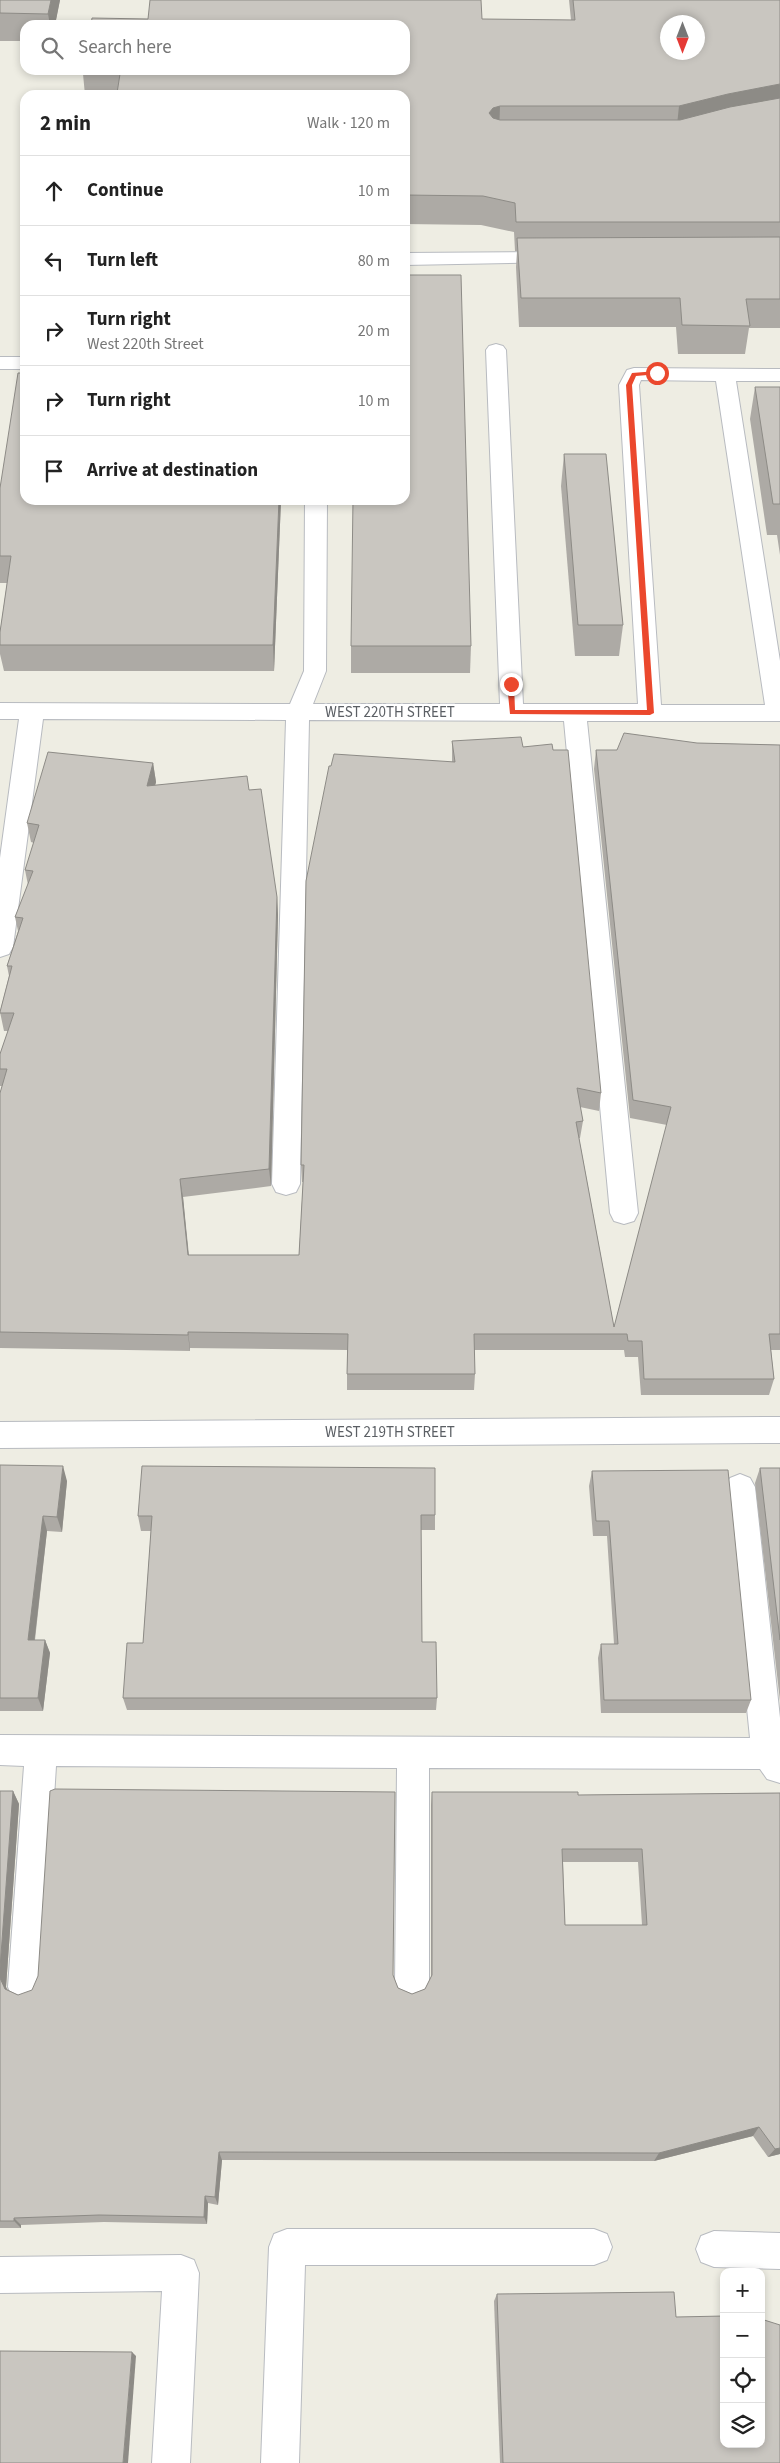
<!DOCTYPE html>
<meta charset="utf-8">
<style>
:root{--surface:#fff;--page:#f2f2f2;--text:#222;--muted:#767676;--line:#e0e0e0}
body{margin:0;font-family:"Source Sans 3",sans-serif;background:var(--page);color:var(--text)}
.controls{position:absolute;right:15px;bottom:15px;display:grid;overflow:hidden;border-radius:10px;box-shadow:0 2px 8px #0003}
.controls button{width:45px;height:45px;display:grid;place-items:center;padding:0;border:0;border-bottom:1px solid var(--line);background:var(--surface);color:var(--text);font:25px sans-serif}
.compass{position:absolute;left:660px;top:15px;width:45px;height:45px;border-radius:50%;background:var(--surface);box-shadow:0 2px 8px #0003;rotate:180deg}
.stop{position:absolute;width:15px;height:15px;margin:-11px;border:4px solid #eb482d;border-radius:50%;background:#fff}
.stop.end{background:#eb482d;border-color:#fff;box-shadow:0 1px 5px #0008}
.list{margin:0;padding:0;list-style:none}
h2{display:flex;justify-content:space-between;align-items:center;height:65px;margin:0;padding:0 20px;font-size:21px}
h2 small{font-size:16px;font-weight:400;color:var(--muted)}
.list li{display:grid;grid-template-columns:32px 1fr auto;gap:15px;align-items:center;box-sizing:border-box;height:70px;padding:0 20px;border-top:1px solid var(--line)}
.list b{display:block;font-size:19px;white-space:nowrap}
.list p{margin:0;font-size:16px;white-space:nowrap;color:var(--muted)}
.list em{font-size:16px;font-style:normal;color:var(--muted)}
.icon{flex:none;width:28px;height:28px;fill:none;stroke:currentColor;stroke-width:2;stroke-linecap:round;stroke-linejoin:round}
.map{position:relative;flex:none;width:780px;height:2463px;overflow:hidden}
.search{position:absolute;background:var(--surface);box-shadow:0 2px 8px #0003;left:20px;top:20px;width:390px;height:55px;display:flex;align-items:center;gap:12px;box-sizing:border-box;padding:0 18px;border-radius:15px;color:var(--muted);font-size:19px}
.panel{position:absolute;background:var(--surface);box-shadow:0 2px 8px #0003;left:20px;top:90px;width:390px;height:415px;border-radius:15px}
.map>svg:first-child{display:block}
</style>
<div class="map">
<svg width="780" height="2463" viewBox="0 0 780 2463">
<rect width="100%" height="100%" fill="#eeede3"/>
<g fill="none" stroke-linecap="round" stroke-linejoin="round">
<g stroke="#b8bbc0" stroke-width="2">
<g id="minor">
<polygon points="553,252 560,254 563,258 560,262 405,265 405,253"/>
<path d="M496,344l7,2 3,4 17,354h115l-19,-319 8,-15 7,-2 146,1v12h-44l44,280v60h-193l51,492 -4,8 -10,3 -10,-3 -4,-8 -46,-492 -255,-1 -9,464 -4,8 -10,3 -10,-3 -4,-8 14,-464 -243,-1 -30,228 -4,7 -9,3v-99l19,-139h-19v-16l290,1 14,-33 1,-171h22l-1,171 -13,33h187l-14,-354 3,-4zM641,380l75,1 49,324h-104l-22,-320z"/>
<rect x="0" y="357" width="25" height="12"/>
<polygon points="780,1417 780,1443 0,1448 0,1422"/>
<polygon points="740,1474 750,1478 755,1487 780,1718 780,1783 767,1779 760,1769 429,1768 429,1986 424,1998 412,2003 400,1998 395,1986 397,1768 56,1766 42,1987 37,1999 25,2004 13,1999 8,1987 24,1766 0,1765 0,1735 750,1738 725,1487 730,1478"/>
<polygon points="287,2229 594,2229 607,2234 612,2247 607,2260 594,2265 305,2265 299,2463 261,2463 269,2247 274,2234"/>
<polygon points="714,2231 780,2233 780,2269 714,2267 701,2262 696,2249 701,2236"/>
<polygon points="181,2255 194,2260 199,2273 190,2463 152,2463 162,2291 0,2293 0,2257"/>
</g>
</g>
<use href="#minor" fill="#fff" fill-rule="evenodd"/>
</g>
<g fill="#adaaa5" fill-rule="evenodd">
<polygon points="0,0 60,0 55,25 25,25 25,41 0,41"/>
<polygon points="569,0 780,0 780,328 749,328 745,354 678,354 676,327 519,327 516,267 517,251 515,251 514,232 481,225 405,224 405,95 85,95 83,74 482,19 571,20"/>
<polygon points="755,387 780,387 780,555 777,535 767,535 750,419"/>
<polygon points="564,454 623,625 619,656 575,656 561,486"/>
<polygon points="0,488 25,500 281,500 274,671 4,671 0,654 0,632 7,583 0,583"/>
<polygon points="351,646 471,646 470,673 351,673"/>
<polygon points="452,741 523,747 601,1093 599,1111 580,1107 583,1121 580,1138 579,1138 614,1327 667,1125 630,1118 594,769 596,750 617,750 697,743 780,745 780,1350 771,1350 774,1379 769,1395 641,1395 638,1357 625,1357 624,1350 474,1350 475,1374 474,1390 347,1390 347,1350 190,1348 190,1351 0,1348 0,1093 2,1086 0,1086 0,1054 8,1031 4,1031 0,1012 9,976 7,966 18,931 15,917 28,885 25,870 34,843 31,842 27,823 153,763 156,782 155,785 249,790 277,897 278,915 271,1186 183,1197 189,1255 299,1255 303,1182 302,1182 301,1165 331,766 452,762"/>
<polygon points="0,1465 67,1481 62,1532 47,1531 35,1640 45,1640 50,1653 43,1711 0,1711"/>
<polygon points="760,1468 780,1468 780,1701 755,1483"/>
<polygon points="592,1471 751,1700 746,1713 601,1713 598,1658 601,1644 614,1644 607,1536 593,1536 589,1486"/>
<polygon points="435,1515 435,1530 421,1530 422,1642 437,1698 436,1710 127,1710 123,1698 143,1643 151,1531 141,1531 138,1516"/>
<path d="M0,1791h13l6,13 -13,183 2,3 10,5 375,-20 5,13 14,6 13,-5 6,-12v-172l1,-13 146,3 202,-2v361l-12,3 -15,-21 -99,25 -432,-1 -4,45 -10,-2 -1,21 -103,-2 -83,3v3h-21zM563,1862h75l4,63h-77z"/>
<polygon points="497,2294 676,2317 780,2463 500,2463 494,2301"/>
</g>
<g fill="#8d8b86">
<polygon points="51,0 60,0 55,25 50,25 48,14"/>
<polygon points="780,84 780,110 676,135 679,106 728,94"/>
<polygon points="500,106 499,135 489,113 493,108"/>
<polygon points="279,500 281,500 274,671 273,645"/>
<polygon points="153,763 156,782 150,805 147,786"/>
<polygon points="277,897 278,915 271,1186 269,1169"/>
<polygon points="180,1179 183,1197 190,1271 188,1255"/>
<polygon points="188,1332 190,1348 190,1351 188,1335"/>
<polygon points="63,1466 67,1481 62,1532 57,1517"/>
<polygon points="43,1516 47,1531 33,1653 28,1640"/>
<polygon points="45,1640 50,1653 43,1711 38,1698"/>
<polygon points="13,1791 19,1804 6,1987 11,2000 5,1989 0,1978 0,1968"/>
<polygon points="759,2127 753,2136 654,2161 659,2153"/>
<polygon points="780,2148 780,2154 768,2157 775,2149"/>
<polygon points="219,2152 222,2160 218,2205 215,2197"/>
<polygon points="205,2196 208,2203 207,2224 204,2217"/>
<polygon points="14,2218 21,2225 21,2228 14,2221"/>
<polygon points="132,2352 136,2356 128,2463 123,2463"/>
</g>
<g fill="#c9c6c0" stroke="#8d8b86" fill-rule="evenodd">
<polygon points="0,0 51,0 48,14 0,13"/>
<path d="M150,0h331l1,19 93,1 -2,-20h207v84l-52,10 -49,12h-179l-7,2 -4,5 4,5 7,2h180l50,-13 50,-9v124h-264l-1,-19 -32,-7 -78,-1v-100h-46v-2h-242l3,-19h-37l1,-4h321v-45h-314l1,-7 56,1zM668,22h30v30h-30z"/>
<polygon points="780,237 780,299 746,299 750,326 682,325 680,298 521,298 517,238"/>
<polygon points="405,275 461,275 471,646 351,646 353,500 405,500"/>
<polygon points="18,373 25,373 25,500 279,500 273,645 0,645 0,632 11,556 0,556 0,488"/>
<polygon points="755,387 780,387 780,504 773,504"/>
<polygon points="564,454 606,454 623,625 578,625"/>
<polygon points="624,733 697,743 780,745 780,1334 769,1334 774,1379 644,1379 642,1341 628,1341 627,1334 474,1334 475,1374 347,1374 348,1334 188,1332 188,1335 0,1332 0,1093 7,1069 0,1069 0,1054 14,1013 0,1013 0,1012 12,966 7,966 23,918 15,917 33,871 25,870 39,825 27,823 48,752 153,763 147,786 247,776 249,790 261,789 277,897 269,1169 180,1179 188,1255 299,1255 304,1165 301,1165 306,881 329,766 331,766 334,754 455,762 452,741 521,737 523,747 552,744 553,750 568,750 601,1093 577,1088 583,1121 576,1122 614,1327 671,1107 633,1100 596,750 617,750"/>
<polygon points="0,1465 63,1466 57,1517 43,1516 28,1640 45,1640 38,1698 0,1698"/>
<polygon points="142,1466 435,1468 435,1515 421,1515 422,1642 436,1642 437,1698 123,1698 127,1643 143,1643 152,1516 138,1516"/>
<polygon points="760,1468 780,1468 780,1640"/>
<polygon points="728,1470 751,1700 604,1700 601,1644 618,1644 609,1521 596,1521 592,1471"/>
<path d="M55,1789l340,3 -2,183 5,13 14,6 13,-5 7,-14v-183h146v3l202,-2v355l-5,1 -16,-22 -100,26 -440,-1 -4,45 -10,-1 -1,21 -105,-2 -85,3v3h-14v-243l5,11 13,6 14,-5 6,-14 12,-185zM562,1849h80l5,76h-82z"/>
<polygon points="0,1791 13,1791 0,1968"/>
<polygon points="674,2292 676,2317 724,2316 724,2444 761,2444 761,2319 780,2325 780,2463 503,2463 497,2294"/>
<polygon points="0,2351 132,2352 123,2463 0,2463"/>
</g>
<polygon fill="#eb482d" points="657,371 659,374 636,376 632,385 654,713 650,715 510,714 507,684 511,682 514,684 515,710 647,710 626,385 632,373"/>
<g text-anchor="middle" stroke-width="4.5" stroke-linejoin="round" paint-order="stroke">
<g font-size="15" fill="#5b5f64" stroke="#fff">
<text x="390" y="717">WEST 220TH STREET</text>
<text x="390" y="1437">WEST 219TH STREET</text>
</g>
</g>
</svg>
<div class="controls">
<button>+</button>
<button>−</button>
<button><svg class="icon" aria-label="locate" viewBox="0 0 24 24"><circle cx="12" cy="12" r="6"/><path d="M12 2v4M12 18v4M2 12h4M18 12h4"/></svg></button>
<button><svg class="icon" aria-label="layers" viewBox="0 0 24 24"><path d="M12 4l9 5-9 5-9-5zM3 14l9 5 9-5"/></svg></button>
</div>
<svg class="compass" viewBox="-18 -18 36 36"><path d="M0-13l5 13h-10z" fill="#e53935"/><path d="M0 13l5-13h-10z" fill="#767676"/></svg>
<div class="stop" style="left:657px;top:373px"></div>
<div class="stop end" style="left:511px;top:684px"></div>
<div class="search"><svg class="icon" aria-label="search" viewBox="0 0 24 24"><circle cx="10" cy="10" r="6"/><path d="M15 15l6 6"/></svg>Search here</div>
<section class="panel">
<h2>2 min<small>Walk · 120 m</small></h2>
<ul class="list">
<li><svg class="icon" aria-label="ahead" viewBox="0 0 24 24"><path d="M12 20V5M6 11l6-6 6 6"/></svg><div><b>Continue</b></div><em>10 m</em></li>
<li><svg class="icon" aria-label="left" viewBox="0 0 24 24"><path d="M17 20v-9H6M10 6l-5 5 5 5"/></svg><div><b>Turn left</b></div><em>80 m</em></li>
<li><svg class="icon" aria-label="right" viewBox="0 0 24 24"><path d="M7 20v-9h11M14 6l5 5-5 5"/></svg><div><b>Turn right</b><p>West 220th Street</p></div><em>20 m</em></li>
<li><svg class="icon" aria-label="right" viewBox="0 0 24 24"><path d="M7 20v-9h11M14 6l5 5-5 5"/></svg><div><b>Turn right</b></div><em>10 m</em></li>
<li><svg class="icon" aria-label="arrive" viewBox="0 0 24 24"><path d="M6 21V4h12l-3 4 3 4H6"/></svg><div><b>Arrive at destination</b></div></li>
</ul>
</section>
</div>
